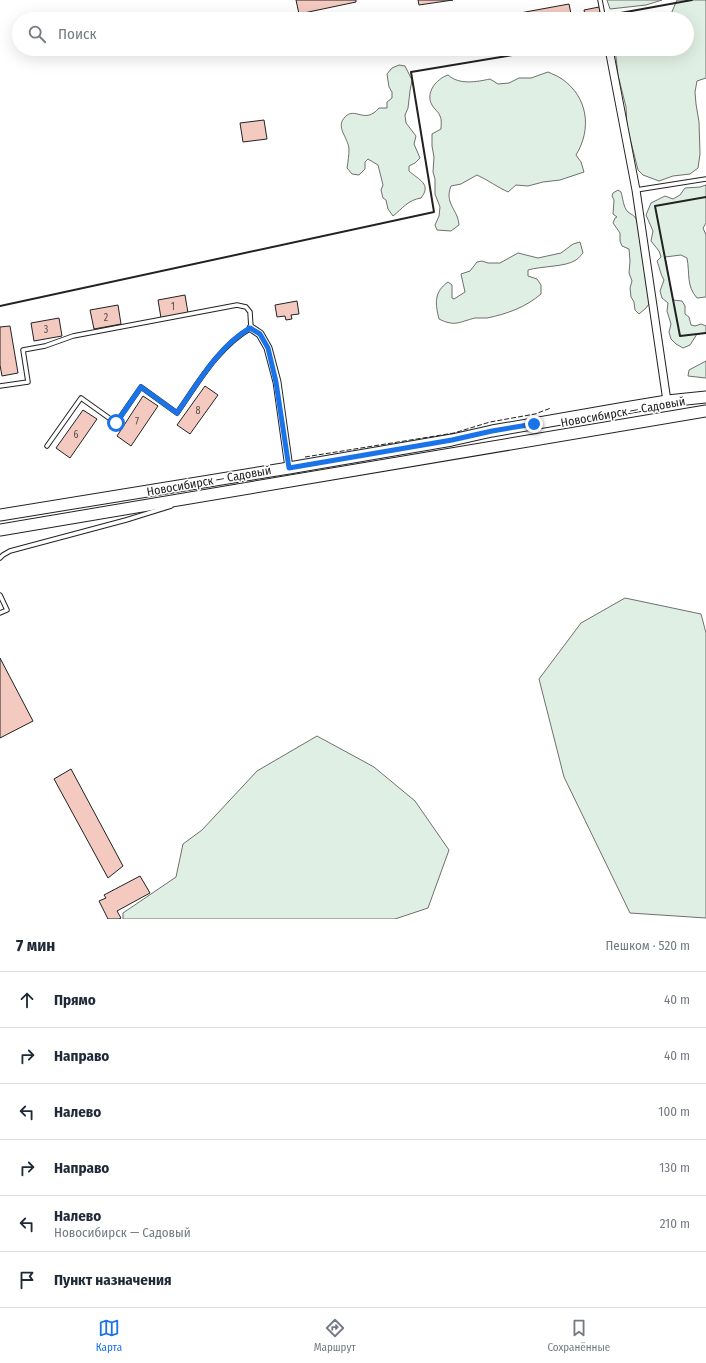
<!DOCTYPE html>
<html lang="ru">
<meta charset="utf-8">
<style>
:root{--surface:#fff;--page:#f6f6f7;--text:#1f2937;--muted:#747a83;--line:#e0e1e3;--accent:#1a73e8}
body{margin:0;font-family:"Fira Sans Condensed",sans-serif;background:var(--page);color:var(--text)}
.stop{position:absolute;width:12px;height:12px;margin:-9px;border:3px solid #1a73e8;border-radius:50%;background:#fff}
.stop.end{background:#1a73e8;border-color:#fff;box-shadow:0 1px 4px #0008}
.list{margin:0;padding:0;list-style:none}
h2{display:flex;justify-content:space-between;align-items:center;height:52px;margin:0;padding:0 16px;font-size:17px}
h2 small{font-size:13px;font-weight:400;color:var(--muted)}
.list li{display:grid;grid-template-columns:26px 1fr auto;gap:12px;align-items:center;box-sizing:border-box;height:56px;padding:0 16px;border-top:1px solid var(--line)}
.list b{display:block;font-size:15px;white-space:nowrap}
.list p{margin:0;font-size:13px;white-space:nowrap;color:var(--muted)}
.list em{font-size:13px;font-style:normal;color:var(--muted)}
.icon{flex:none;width:22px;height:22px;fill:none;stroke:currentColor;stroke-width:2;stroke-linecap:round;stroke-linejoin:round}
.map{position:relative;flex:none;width:706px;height:919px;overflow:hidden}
.search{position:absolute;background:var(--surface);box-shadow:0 4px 16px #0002;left:12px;right:12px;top:12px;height:44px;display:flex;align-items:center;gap:10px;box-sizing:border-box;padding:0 14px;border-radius:22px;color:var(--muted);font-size:15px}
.sheet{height:388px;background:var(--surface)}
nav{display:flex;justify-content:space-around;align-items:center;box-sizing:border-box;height:56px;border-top:1px solid var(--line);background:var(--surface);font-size:11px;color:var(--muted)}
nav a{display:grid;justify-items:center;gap:2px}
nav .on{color:var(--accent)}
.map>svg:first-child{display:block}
</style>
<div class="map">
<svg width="706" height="919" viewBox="0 0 706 919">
<rect width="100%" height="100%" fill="#fff"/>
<g fill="#e0efe3" stroke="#6f6f6f">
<polygon points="607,0 662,0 646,5 610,9"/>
<polygon points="677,0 706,0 706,78 697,81 695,92 696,104 699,122 700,154 698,168 690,174 673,176 659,181 643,175 638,170 627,126 626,107 618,75 615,49 687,49 687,19 645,19 647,17 657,18 671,14"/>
<path d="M399,65l6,1 7,14 -2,11 -2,17 -3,7 1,8 10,13 -2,8 6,14 -5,5 -6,3v5c10,9 23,13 12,27 -13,2 -18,10 -28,18l-5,-7 -2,-9 -3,-2 -2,-8 2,-5 -5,-20 -10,-6 -3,3v7l-6,6 -7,-1 -5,-6c1,-6 2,-13 2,-19 -1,-12 -14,-22 -4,-32 10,-11 20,8 34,-9h8v-6l5,-4v-6l-3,-5 -2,-13 5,-6z"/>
<path d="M548,72c4,2 10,4 14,7 26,18 30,50 14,76l5,7 3,10 -24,8 -17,2 -15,4 -12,-1 -8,7c-11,-5 -20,-12 -31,-17l-16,9 -10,2c-7,18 7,23 8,39l-8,6 -14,-1 -2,-5 4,-9 1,-9 -5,-13v-15l-2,-7 1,-15 -2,-11v-12l9,-5c0,-4 1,-10 -1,-13 -1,-4 -6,-7 -8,-11 -7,-12 4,-26 16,-30 11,10 28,7 42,4l8,5 11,-1 10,-5h12z"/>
<path d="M706,185v38l-3,5 3,7v62l-9,1c-11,-12 -7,-25 -10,-40l-6,-3 -16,2 8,43 9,1 3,5v8l4,3 2,8 4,1 6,-2 5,2v7l-9,1 -7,11 -7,3 -7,-4 -5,-5 -2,-7 2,-8 -4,-13 1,-8 -6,-5 -2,-7 4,-11c-4,-6 -4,-12 -7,-19l4,-4 -2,-6 -8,-10 2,-10 -7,-16 5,-12 14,-7 8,3 7,-4 5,-7 15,-1z"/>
<path d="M618,190l3,2c2,6 2,15 7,20 5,4 6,2 9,9l14,80 -5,7 -7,6 -4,-4 -1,-8 -3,-5 -1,-9 2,-7 -3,-8 1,-12 -1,-12 -7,-3 -2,-5v-8l-7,-10 2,-5 2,-1 -4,-3 1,-14 -2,-4 1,-3z"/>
<path d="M580,242l3,11c-2,2 -4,5 -7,7 -10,7 -35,6 -48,10v6l9,3 4,6v9c-15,13 -34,20 -54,24 -4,0 -8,0 -12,0 -16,4 -20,9 -36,1 -4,-16 -5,-27 9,-37l4,3v13l2,1 11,-7 -4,-18 9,-3 7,-9 5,-1 6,2h12l18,-10 20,5 23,-5 12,-9z"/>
<polygon points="706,361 706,378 688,376 689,370"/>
<polygon points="625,598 701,614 706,633 706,918 630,913 564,777 539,679 581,623"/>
<polygon points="317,736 374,767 415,801 449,850 428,908 395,919 123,919 123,913 176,877 183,844 202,830 257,771"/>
</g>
<g fill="#f3c9c0" stroke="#222">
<polygon points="296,0 356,0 356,2 299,14"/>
<polygon points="418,0 453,0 419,5"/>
<polygon points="569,4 572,19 499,19 498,17"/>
<polygon points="599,7 601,17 586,19 584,10"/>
<polygon points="60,49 86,49 61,55"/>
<polygon points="264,120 267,139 243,142 240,123"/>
<polygon points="185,295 188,313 161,318 158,300"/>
<polygon points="297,301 299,314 291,315 292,319 286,320 285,316 277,317 275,305"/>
<polygon points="118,305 121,324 94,329 90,310"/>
<polygon points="59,318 62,336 34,341 31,323"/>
<polygon points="10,326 18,373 2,376 0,365 0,327"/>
<polygon points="205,386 218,395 190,434 177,425"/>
<polygon points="143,396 158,406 131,446 117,436"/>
<polygon points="83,410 97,419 70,458 56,448"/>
<polygon points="0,658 33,721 0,738"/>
<polygon points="71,769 123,866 108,878 54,779"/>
<polygon points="140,876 150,893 117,911 121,918 119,919 108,919 99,901 106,898 104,895"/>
</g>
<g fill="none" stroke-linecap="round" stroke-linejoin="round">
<g stroke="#222" stroke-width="5.5">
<g id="service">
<polyline points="600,0 603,16"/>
<polyline points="636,190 706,179"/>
<path d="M0,386l28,-4 -5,-32 22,-4 28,-10 164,-31 9,2 4,5 1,16c-33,19 -53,55 -74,85l-36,-26 -25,36 -35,-25 -34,48"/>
<polyline points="0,558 3,555 10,551 126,520 171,506"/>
<polyline points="0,595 7,610 0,613"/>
</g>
</g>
<g stroke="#222" stroke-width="9">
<g id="minor">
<polyline points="603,16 604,19"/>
<polyline points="609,49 636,190 667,401"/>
<polyline points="251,328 260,334 268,348 277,382 289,468"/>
</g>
</g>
<g stroke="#222" stroke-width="13">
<g id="primary">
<polyline points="0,515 289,468 452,440 492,431 625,408 667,401 706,397"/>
<polyline points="0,530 706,411"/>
</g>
</g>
<use href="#service" stroke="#fff" stroke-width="3.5"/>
<use href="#minor" stroke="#fff" stroke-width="7"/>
<use href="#primary" stroke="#fff" stroke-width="11"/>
<polyline stroke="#222" stroke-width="1" stroke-dasharray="5 2" stroke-linecap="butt" points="305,457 454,433 490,422 535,414 551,408"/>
<g stroke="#222" stroke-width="2">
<polyline points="604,16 692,0"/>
<polyline points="706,197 655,206 680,336 706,333"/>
<polyline points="0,306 434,212 411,72 549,49"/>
</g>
</g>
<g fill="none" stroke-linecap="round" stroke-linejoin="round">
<path stroke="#1a73e8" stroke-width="5" d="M116,423l25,-36 36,26c21,-30 41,-66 73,-85l10,6 8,14 8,34 13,86 163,-28 40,-9 42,-7"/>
</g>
<g text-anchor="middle" stroke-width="3" stroke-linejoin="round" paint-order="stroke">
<g font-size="10" fill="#564c4a">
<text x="173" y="310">1</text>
<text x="106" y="321">2</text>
<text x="46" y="333">3</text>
<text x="198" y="414">8</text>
<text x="137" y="425">7</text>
<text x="76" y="438">6</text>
</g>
<g font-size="12" fill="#222" stroke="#fff">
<text transform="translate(623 412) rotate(-10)" y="4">Новосибирск — Садовый</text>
<text transform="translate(209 481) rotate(-10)" y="4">Новосибирск — Садовый</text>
</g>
</g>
</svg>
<div class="stop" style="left:116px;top:423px"></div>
<div class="stop end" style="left:534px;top:424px"></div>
<div class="search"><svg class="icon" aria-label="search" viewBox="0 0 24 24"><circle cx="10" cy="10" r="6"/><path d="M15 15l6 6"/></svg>Поиск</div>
</div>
<section class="sheet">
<h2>7 мин<small>Пешком · 520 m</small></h2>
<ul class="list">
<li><svg class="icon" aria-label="ahead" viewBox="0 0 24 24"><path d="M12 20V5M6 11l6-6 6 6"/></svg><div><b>Прямо</b></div><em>40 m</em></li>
<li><svg class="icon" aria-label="right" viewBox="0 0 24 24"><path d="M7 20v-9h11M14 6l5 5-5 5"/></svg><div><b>Направо</b></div><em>40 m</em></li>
<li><svg class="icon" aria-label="left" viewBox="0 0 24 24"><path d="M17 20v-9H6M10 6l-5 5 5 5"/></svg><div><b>Налево</b></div><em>100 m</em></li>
<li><svg class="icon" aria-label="right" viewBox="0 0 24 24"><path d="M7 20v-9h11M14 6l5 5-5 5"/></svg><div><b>Направо</b></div><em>130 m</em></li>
<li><svg class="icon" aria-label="left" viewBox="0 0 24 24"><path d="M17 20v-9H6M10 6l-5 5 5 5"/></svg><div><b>Налево</b><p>Новосибирск — Садовый</p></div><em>210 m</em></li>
<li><svg class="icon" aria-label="arrive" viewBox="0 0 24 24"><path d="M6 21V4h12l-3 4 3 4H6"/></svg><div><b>Пункт назначения</b></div></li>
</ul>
</section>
<nav>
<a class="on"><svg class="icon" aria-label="map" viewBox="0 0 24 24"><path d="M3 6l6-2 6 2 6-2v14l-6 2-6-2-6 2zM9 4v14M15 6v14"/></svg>Карта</a>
<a><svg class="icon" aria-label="directions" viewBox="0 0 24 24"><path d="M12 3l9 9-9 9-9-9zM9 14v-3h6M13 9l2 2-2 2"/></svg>Маршрут</a>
<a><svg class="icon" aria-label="saved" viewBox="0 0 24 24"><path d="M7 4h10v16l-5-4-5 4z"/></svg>Сохранённые</a>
</nav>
